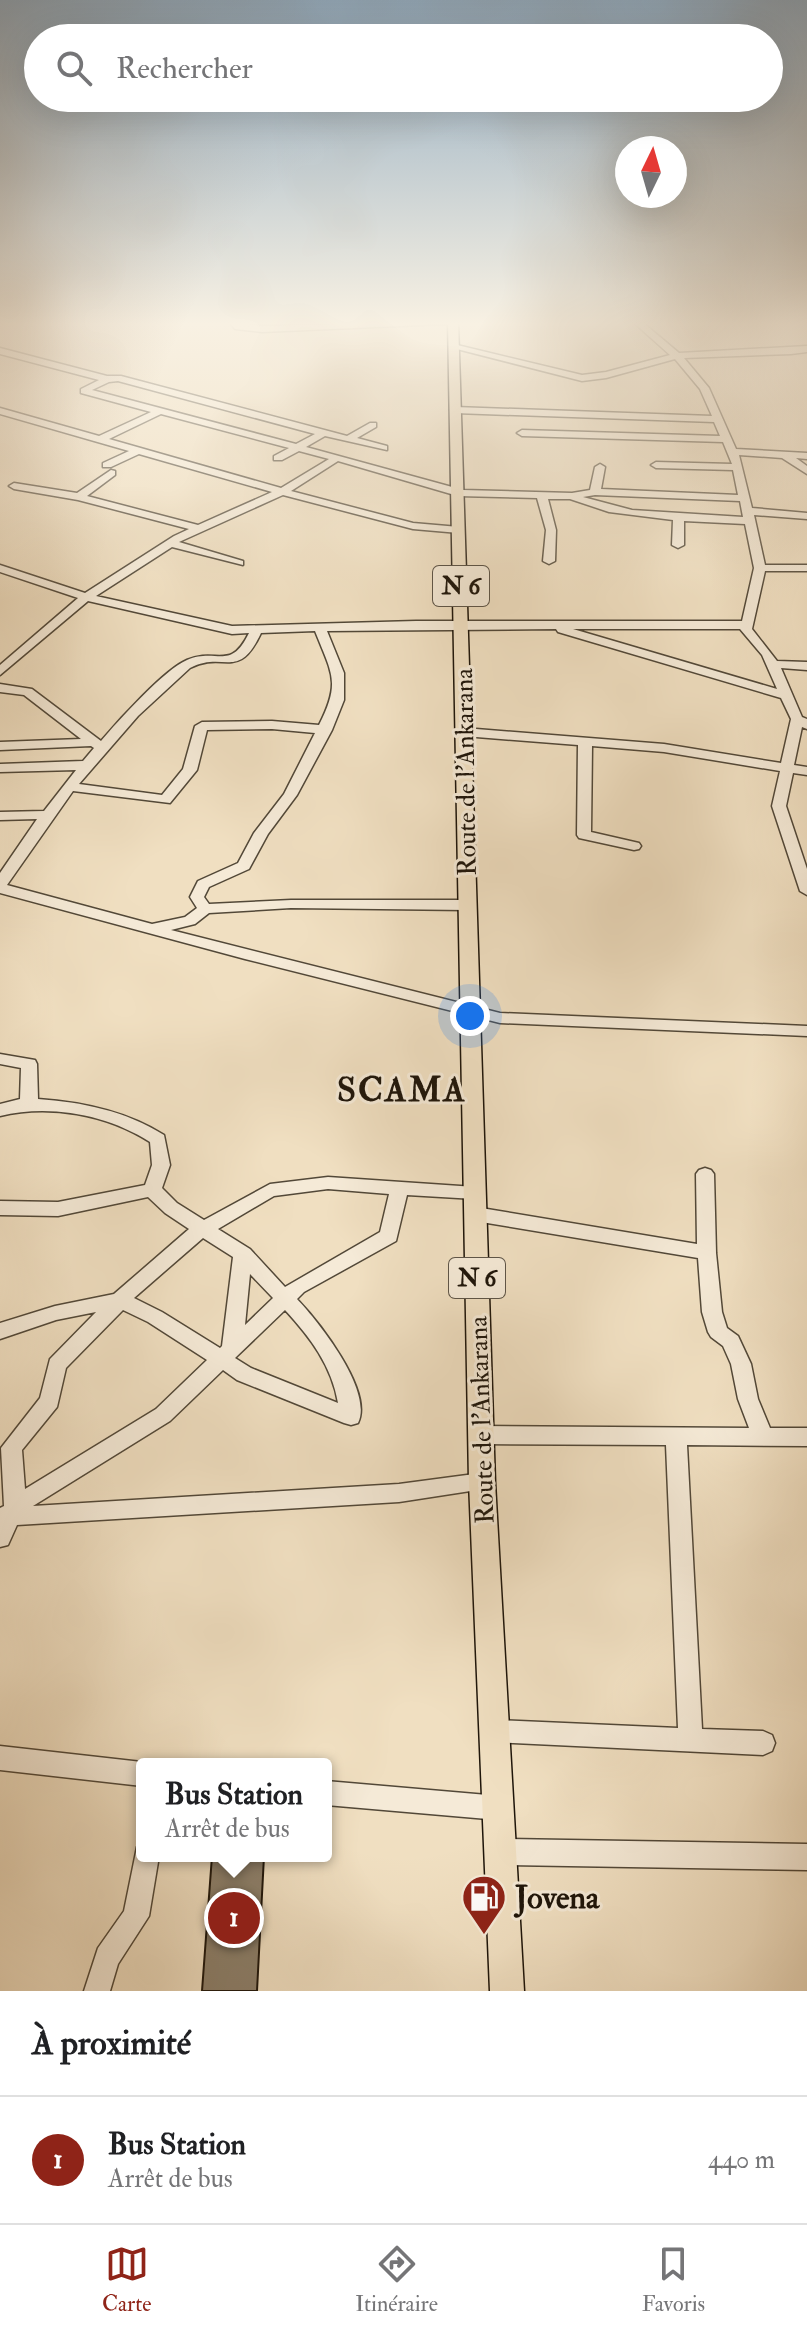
<!DOCTYPE html>
<html lang="fr">
<meta charset="utf-8">
<style>
:root{--surface:#fff;--page:#f6f6f6;--text:#202124;--muted:#757577;--line:#e0e0e0;--accent:#8f2418}
body{margin:0;font-family:"IM FELL Double Pica",serif;background:var(--page);color:var(--text)}
.compass{position:absolute;left:615px;top:136px;width:72px;height:72px;border-radius:50%;background:var(--surface);box-shadow:0 8px 32px #0002;rotate:5deg}
.you{position:absolute;left:470px;top:1016px;width:28px;height:28px;margin:-20px;border:6px solid #fff;border-radius:50%;background:#1a73e8;box-shadow:0 0 0 12px #1a73e833}
.badge{display:grid;place-items:center;width:52px;height:52px;border-radius:50%;background:var(--accent);color:#fff;font-size:26px;font-weight:700}
.pin{position:absolute;translate:-50% -50%;border:4px solid #fff;box-shadow:0 2px 8px #0006}
.popup{position:absolute;left:136px;top:1758px;width:196px;height:104px;box-sizing:border-box;display:grid;place-content:center;border-radius:8px;background:var(--surface);filter:drop-shadow(0 2px 6px #0005);font-size:26px;white-space:nowrap;color:var(--muted)}
.popup b{font-size:30px;color:var(--text)}
.popup::after{content:'';position:absolute;left:50%;top:100%;margin-left:-16px;border:16px solid transparent;border-top-color:var(--surface)}
.list{margin:0;padding:0;list-style:none}
h2{display:flex;justify-content:space-between;align-items:center;height:104px;margin:0;padding:0 32px;font-size:34px}
h2 small{font-size:26px;font-weight:400;color:var(--muted)}
.list li{display:grid;grid-template-columns:52px 1fr auto;gap:24px;align-items:center;box-sizing:border-box;height:128px;padding:0 32px;border-top:2px solid var(--line)}
.list b{display:block;font-size:30px;white-space:nowrap}
.list p{margin:0;font-size:26px;white-space:nowrap;color:var(--muted)}
.list em{font-size:26px;font-style:normal;color:var(--muted)}
.icon{flex:none;width:44px;height:44px;fill:none;stroke:currentColor;stroke-width:2;stroke-linecap:round;stroke-linejoin:round}
.map{position:relative;flex:none;width:807px;height:1991px;overflow:hidden}
.search{position:absolute;background:var(--surface);box-shadow:0 8px 32px #0002;left:24px;right:24px;top:24px;height:88px;display:flex;align-items:center;gap:20px;box-sizing:border-box;padding:0 28px;border-radius:44px;color:var(--muted);font-size:30px}
.sheet{height:232px;background:var(--surface)}
nav{display:flex;justify-content:space-around;align-items:center;box-sizing:border-box;height:112px;border-top:2px solid var(--line);background:var(--surface);font-size:22px;color:var(--muted)}
nav a{display:grid;justify-items:center;gap:4px}
nav .on{color:var(--accent)}
.map>svg:first-child{display:block}
</style>
<div class="map">
<svg width="807" height="1991" viewBox="0 0 807 1991">
<rect width="100%" height="100%" fill="#f0dfc1"/>
<filter id="stains"><feTurbulence type="fractalNoise" baseFrequency=".0025" numOctaves="4"/><feColorMatrix values="0 0 0 0 .2 0 0 0 0 .09 0 0 0 0 .02 0 0 0 .5 -.17"/></filter>
<radialGradient id="worn" r=".72"><stop offset=".6" stop-color="#630" stop-opacity="0"/><stop offset="1" stop-color="#630" stop-opacity=".3"/></radialGradient>
<polygon fill="#8b7e69" stroke="#1e150a" stroke-width="2" points="212,1856 264,1856 257,1991 202,1991"/>
<g fill="none" stroke-linecap="round" stroke-linejoin="round">
<g stroke="#524838" stroke-width="3">
<g id="minor">
<polygon points="228,321 262,326 449,321 445,324 262,332 235,329"/>
<path d="M632,321h9l38,32 128,-7v6l-16,2 -107,4 25,30 27,61 71,4v6l-11,-1 11,8v8l-25,-16 -43,-3 13,53 55,5v6l-53,-4 11,50h42v6h-42l-13,58 25,32 30,1v8l-26,-2 21,49 5,2v10l-5,-2 -8,38 13,2v8l-14,-2 -7,33 21,63v26l-7,-4 -28,-85 8,-35 -116,-19 -72,-6 -1,86 48,11 2,3 -2,3 -5,1 -55,-12 -2,-3 1,-90 -114,-9 -7,-4 7,-4 200,16 117,19 10,-44 -10,-21 -223,-66 -2,-3 -229,2 17,42v27l-12,30 -35,65 -29,39 -19,35 -40,18 -5,10 5,7 82,-4h176l8,5 -8,5 -176,-2 -82,5 -14,11 -24,6 329,83 307,13v10l-307,-13 -255,-64 -245,-66v-20l37,-54 -37,1v-8l44,-1 32,-41 -76,2v-8l83,-3 11,-13 -3,-2 -91,4v-8l81,-3 -57,-44 -24,-3v-8l32,5 69,52c17,-20 64,-72 86,-81 30,-13 43,12 62,-27l-17,1 -144,-33 -88,74v-10l78,-67 -78,-26v-7l85,28 89,-57 15,-7 -111,-29 -64,-11 -5,-3 5,-3 63,10 34,-23 4,1v4l-28,21 111,29 74,-33 -133,-38 -28,13h-8v-4l26,-12 -129,-37v-6l99,28 52,-24 -70,-19v-4l18,-9 -99,-26v-6l107,28h14l226,60 23,-13h6v4l-19,11 30,8v4l-62,-14 -19,11 157,43 109,3 18,-3 5,-23 5,-3 5,3 -4,22 137,6 -5,-25 -77,-2 -5,-3 5,-3 76,2 -9,-22 -201,-6 -5,-3 5,-3 198,6 -6,-14 -259,-9 -5,-3 5,-3 257,9 -12,-27 -25,-30 -69,19 -24,3 -133,-34 4,-3 129,31 24,-3 64,-17zM118,381l197,53 -19,10 -204,-54 17,-8zM161,414l128,34 -15,8v4h8l17,-9 30,8 -48,29 -172,-49zM338,461l120,35 79,2 9,32 -3,31 6,3 6,-3 1,-31 -8,-31h22l39,13 64,8 -1,25 6,3 6,-3v-24l61,3 9,44 -12,53h-326l-184,5 -136,-30 76,-49 71,18v-4l-64,-19 104,-47 130,34 46,4 5,-3 -5,-3 -46,-4 -122,-32zM595,495l145,6 3,16 -111,-7 -49,-13zM573,629h167l22,26 15,34zM315,631c17,43 26,51 4,94l-47,-4 -70,1 -7,4 -12,43 -21,26 -83,-11 59,-68 52,-48c34,-18 48,14 71,-35zM272,729l43,4 -31,61 -30,39 -16,30 -40,18 -8,16 7,11 -12,9 -33,7 -145,-39 66,-94 97,12 27,-33 10,-40z"/>
<path d="M0,1054l35,6 2,4 1,35c44,3 88,12 126,36l6,30 -8,23 15,15 27,17 66,-36 58,-7 147,10 6,1 3,5 -3,5 -6,1 -68,-4 -11,46 -92,51 -7,7c21,22 77,92 61,124l-7,2 -7,-2 -107,-43 -14,-10 -53,51 -137,85 366,-22 83,-11 8,3 3,6 -3,6 -91,14 -382,23 -9,20 -8,2v-39l4,-2 -3,-58 39,-50 10,-39 46,-47 -40,8 -56,19v-16l55,-17 59,-12 75,-65 -24,-16 -17,-16 -90,19 -58,-1v-14l58,1 87,-17 7,-20 -2,-23c-44,-28 -101,-38 -150,-26v-12l20,-5 1,-31 -21,-4zM328,1189l61,5 -9,38 -95,55 -35,-38 -32,-20 56,-33zM203,1238l30,19 -11,89 -2,2 -58,-36 -28,-14zM250,1274l23,24 -28,27zM123,1310l25,12 59,38 -51,49 -131,80 -3,-39 35,-43 9,-39zM285,1310c25,27 47,56 53,93l-87,-35 -16,-10z"/>
<polygon points="705,1168 711,1170 714,1174 716,1253 722,1312 727,1328 738,1336 751,1364 758,1399 770,1428 807,1428 807,1446 687,1445 702,1729 763,1731 772,1735 775,1743 772,1751 763,1755 494,1742 485,1739 482,1731 485,1723 494,1720 678,1728 666,1445 481,1444 474,1441 471,1435 474,1429 481,1426 749,1428 738,1399 731,1364 723,1346 711,1337 708,1332 702,1312 698,1258 475,1221 468,1219 466,1214 468,1209 475,1207 697,1244 696,1174 699,1170"/>
<polygon points="0,1746 142,1762 147,1764 142,1764 142,1786 0,1770"/>
<polygon points="326,1781 499,1796 508,1799 511,1808 508,1817 499,1820 326,1805"/>
<polygon points="502,1839 807,1844 807,1870 502,1865 493,1861 489,1852 493,1843"/>
<polygon points="142,1845 142,1856 159,1856 149,1916 118,1964 110,1991 84,1991 98,1948 124,1911 137,1847"/>
</g>
</g>
<g stroke="#1e150a" stroke-width="3">
<polygon id="major" points="448,321 458,321 495,1482 524,1991 490,1991 469,1482"/>
</g>
<use href="#minor" fill="#f5ead7" fill-rule="evenodd"/>
<use href="#major" fill="#f0dfc1" fill-rule="evenodd"/>
</g>
<linearGradient id="sky" x2="0" y2="1"><stop stop-color="#8faac0"/><stop offset="0.54" stop-color="#f8f1e3"/><stop offset="1" stop-color="#f8f1e3" stop-opacity="0"/></linearGradient>
<rect width="807" height="599" fill="url(#sky)"/>
<defs>
<g id="fuel-pin" transform="scale(2.3)"><path d="M0 17L-7.5 6A9.5 9.5 0 1 1 7.5 6Z" fill="#8f2418" stroke="#f5ead7"/><path d="M-5.5-6h7V0h2V4h1.3V-2.5L3-4.5l.8-.8L6-3V5H2.5V1h-1V6h-7ZM-4.2-4.7v3.2H.2V-4.7Z" fill="#fff"/></g>
</defs>
<g fill-rule="evenodd">
<use href="#fuel-pin" x="484" y="1897"/>
</g>
<g text-anchor="middle" stroke-width="6" stroke-linejoin="round" paint-order="stroke">
<g fill="#f5ead7" stroke="#5e5548" stroke-width="2">
<rect x="433" y="566" width="56" height="40" rx="6"/>
<rect x="449" y="1258" width="56" height="40" rx="6"/>
</g>
<g font-size="24" font-weight="bold" fill="#1e150a">
<text x="461" y="594">N 6</text>
<text x="477" y="1286">N 6</text>
</g>
<g font-size="26" fill="#1e150a" stroke="#f5ead7">
<text transform="translate(465 772) rotate(-91)" y="9">Route de l'Ankarana</text>
<text transform="translate(481 1420) rotate(-92)" y="9">Route de l'Ankarana</text>
</g>
<g font-size="32" font-weight="bold" fill="#1e150a" stroke="#f5ead7" text-anchor="start">
<text x="515" y="1908">Jovena</text>
</g>
<g font-size="34" font-weight="bold" letter-spacing="2" fill="#1e150a" stroke="#f5ead7">
<text x="402" y="1101">SCAMA</text>
</g>
</g>
<rect width="100%" height="100%" filter="url(#stains)"/>
<rect width="100%" height="100%" fill="url(#worn)"/>
</svg>
<svg class="compass" viewBox="-18 -18 36 36"><path d="M0-13l5 13h-10z" fill="#e53935"/><path d="M0 13l5-13h-10z" fill="#757577"/></svg>
<div class="you"></div>
<div class="pin badge" style="left:234px;top:1918px">1</div>
<div class="popup"><b>Bus Station</b>Arrêt de bus</div>
<div class="search"><svg class="icon" aria-label="search" viewBox="0 0 24 24"><circle cx="10" cy="10" r="6"/><path d="M15 15l6 6"/></svg>Rechercher</div>
</div>
<section class="sheet">
<h2>À proximité<small></small></h2>
<ul class="list">
<li><span class="badge">1</span><div><b>Bus Station</b><p>Arrêt de bus</p></div><em>440 m</em></li>
</ul>
</section>
<nav>
<a class="on"><svg class="icon" aria-label="map" viewBox="0 0 24 24"><path d="M3 6l6-2 6 2 6-2v14l-6 2-6-2-6 2zM9 4v14M15 6v14"/></svg>Carte</a>
<a><svg class="icon" aria-label="directions" viewBox="0 0 24 24"><path d="M12 3l9 9-9 9-9-9zM9 14v-3h6M13 9l2 2-2 2"/></svg>Itinéraire</a>
<a><svg class="icon" aria-label="saved" viewBox="0 0 24 24"><path d="M7 4h10v16l-5-4-5 4z"/></svg>Favoris</a>
</nav>
